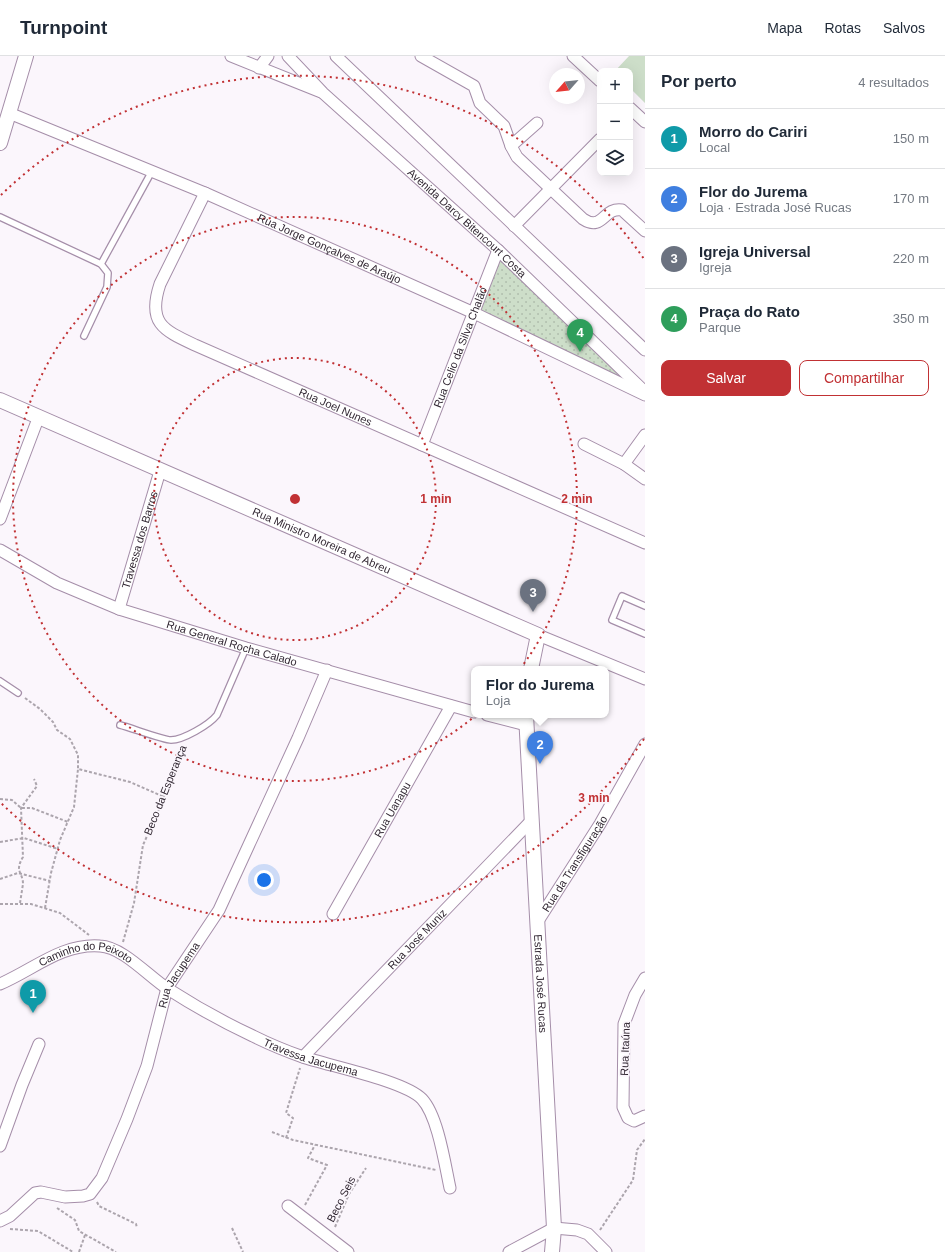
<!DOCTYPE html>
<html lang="pt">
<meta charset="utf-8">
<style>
:root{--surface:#fff;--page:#f6f6f7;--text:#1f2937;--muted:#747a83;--line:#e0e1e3;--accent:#c13134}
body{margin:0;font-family:Helvetica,sans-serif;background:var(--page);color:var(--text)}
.controls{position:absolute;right:12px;top:12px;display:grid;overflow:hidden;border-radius:8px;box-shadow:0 4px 16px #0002}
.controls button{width:36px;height:36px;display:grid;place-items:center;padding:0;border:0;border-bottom:1px solid var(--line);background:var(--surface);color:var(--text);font:20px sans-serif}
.compass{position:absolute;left:549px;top:12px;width:36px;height:36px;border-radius:50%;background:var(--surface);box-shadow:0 4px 16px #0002;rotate:243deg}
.you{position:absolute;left:264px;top:824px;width:14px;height:14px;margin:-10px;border:3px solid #fff;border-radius:50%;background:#1a73e8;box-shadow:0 0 0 6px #1a73e833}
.badge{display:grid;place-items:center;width:26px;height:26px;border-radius:50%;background:var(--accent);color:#fff;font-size:13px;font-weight:700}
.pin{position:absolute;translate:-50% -33px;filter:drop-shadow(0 1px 2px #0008)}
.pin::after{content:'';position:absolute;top:21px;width:14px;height:12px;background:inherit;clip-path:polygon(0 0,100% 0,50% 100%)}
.popup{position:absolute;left:471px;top:610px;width:138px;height:52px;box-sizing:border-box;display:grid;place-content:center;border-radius:8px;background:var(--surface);filter:drop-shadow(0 1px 3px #0005);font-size:13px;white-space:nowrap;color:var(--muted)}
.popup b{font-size:15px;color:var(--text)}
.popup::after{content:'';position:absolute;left:50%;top:100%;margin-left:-8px;border:8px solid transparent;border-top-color:var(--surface)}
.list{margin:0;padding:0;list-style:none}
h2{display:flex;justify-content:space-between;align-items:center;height:52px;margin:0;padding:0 16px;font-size:17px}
h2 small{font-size:13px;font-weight:400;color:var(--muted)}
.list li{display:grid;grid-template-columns:26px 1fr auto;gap:12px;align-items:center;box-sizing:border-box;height:60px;padding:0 16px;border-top:1px solid var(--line)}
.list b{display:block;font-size:15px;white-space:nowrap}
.list p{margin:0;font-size:13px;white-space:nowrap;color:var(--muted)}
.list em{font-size:13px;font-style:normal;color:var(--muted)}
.actions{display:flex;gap:8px;padding:12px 16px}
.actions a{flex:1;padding:9px 0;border:1px solid var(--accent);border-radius:8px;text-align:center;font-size:14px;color:var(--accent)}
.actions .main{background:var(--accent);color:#fff}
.icon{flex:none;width:22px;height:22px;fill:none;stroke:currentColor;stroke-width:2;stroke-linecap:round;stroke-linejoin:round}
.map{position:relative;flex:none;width:645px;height:1196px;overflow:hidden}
header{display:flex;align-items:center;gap:24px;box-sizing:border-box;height:56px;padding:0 20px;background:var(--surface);border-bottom:1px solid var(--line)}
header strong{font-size:19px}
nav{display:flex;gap:22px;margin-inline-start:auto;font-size:14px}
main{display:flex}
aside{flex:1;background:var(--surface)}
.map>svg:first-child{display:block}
</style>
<header>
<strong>Turnpoint</strong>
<nav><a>Mapa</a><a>Rotas</a><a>Salvos</a></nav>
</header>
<main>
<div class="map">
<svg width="645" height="1196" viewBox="0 0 645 1196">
<defs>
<pattern id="grass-dots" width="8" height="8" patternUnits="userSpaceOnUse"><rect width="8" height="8" fill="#cddec9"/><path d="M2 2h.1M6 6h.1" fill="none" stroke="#b0bead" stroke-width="1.8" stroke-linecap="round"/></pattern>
</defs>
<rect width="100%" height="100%" fill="#fbf6fc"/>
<polygon fill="url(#grass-dots)" points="499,198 641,335 480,256"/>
<polygon fill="#cddec9" points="629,0 645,0 645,47 630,32 630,15 615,15"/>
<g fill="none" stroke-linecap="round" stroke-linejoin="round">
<g stroke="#a58ea9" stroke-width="8">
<g id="service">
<polyline points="0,161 101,208 108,217 107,231 84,280"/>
<polyline points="101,208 152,115"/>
<polyline points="645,550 622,540 612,564 645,578"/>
<polyline points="0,625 18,637"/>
<path d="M120,669c9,2 43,15 51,15 12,0 38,-15 46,-25l29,-67"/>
</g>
</g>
<g stroke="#a58ea9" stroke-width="13">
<g id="minor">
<polyline points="231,0 321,36"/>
<path id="s1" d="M288,0l35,37 175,157 146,141"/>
<polyline points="336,0 645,294"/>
<path d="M421,0l53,30 6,17 24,23 7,20 6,11 66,62c20,13 20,-12 39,-9l23,21"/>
<polyline points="573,0 600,25"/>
<polyline points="259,12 268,0"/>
<polyline points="630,52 645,66"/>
<path id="s2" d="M9,57l196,80 269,120 171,82"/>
<polyline points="511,90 537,67"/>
<path id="s3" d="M205,137l-45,91c-13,39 3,46 35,61l450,198"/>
<polyline points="514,170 600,83"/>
<polyline points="584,388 624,408 645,423"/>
<path id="s4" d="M422,389l76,-195"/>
<polyline points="624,408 645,379"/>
<polyline points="0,463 39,360"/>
<path id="s5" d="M0,494l57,33 62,26 127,39 228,64"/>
<path id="s6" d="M119,553l41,-138"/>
<polyline points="538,579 645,623"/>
<polyline points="487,659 526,669"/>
<path id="s7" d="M333,858l118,-208"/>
<path id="s8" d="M538,865l62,-97 45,-80"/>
<polyline points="645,922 635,939 624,968 623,1051 628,1062 634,1065 645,1060"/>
<path id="s9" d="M0,928c33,-14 62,-41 100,-38 23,1 49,31 68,43 28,18 55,33 85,47 16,8 33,15 50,21 27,9 102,24 119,42 16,17 23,66 28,89"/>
<path id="s10" d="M303,1001l228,-236"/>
<polyline points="0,1090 22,1029 39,988"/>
<polyline points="288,1150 348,1196"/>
<path id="s11" d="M0,1165l10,-5 25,-23 6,-1 24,5 18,-1 7,-2 12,-16 25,-59 20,-53 20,-78 52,-78 79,-172 29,-68"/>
<polyline points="509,1196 554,1172 577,1174 588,1178 606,1196"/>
</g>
</g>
<g stroke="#a58ea9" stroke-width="16">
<g id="tertiary">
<polyline points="0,87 26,0"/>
<path id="s12" d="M0,344l538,235 -7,34"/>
<path id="s13" d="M526,659l28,513 -2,24"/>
</g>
</g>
<g stroke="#aca5ad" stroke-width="2" stroke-dasharray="3 2" stroke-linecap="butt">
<polyline points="25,642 40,653 53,666 57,674 70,683 78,699 78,713 130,726 164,741"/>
<polyline points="0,743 12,744 21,752 32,752 68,766"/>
<polyline points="0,786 24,782 58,793"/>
<polyline points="0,823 18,817 50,825"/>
<path d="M20,847c1,-6 2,-13 3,-19 0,-12 -9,-12 0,-27l-2,-49 16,-22 -3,-7"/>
<polyline points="0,848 31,848 60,857 89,879"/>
<polyline points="45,852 51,817 60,784 74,751 78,713"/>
<polyline points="123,886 134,847 143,789 161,749 182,690"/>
<polyline points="272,1076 293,1084 436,1114"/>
<polyline points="286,1082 293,1062 286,1057 300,1012"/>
<polyline points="97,1146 99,1150 136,1168 137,1172"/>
<polyline points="305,1149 327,1109 308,1102 315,1089"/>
<polyline points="57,1152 75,1164 79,1175 116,1196"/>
<polyline points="335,1171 349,1138 366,1112"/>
<polyline points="232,1172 243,1196"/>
<polyline points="10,1173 38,1175 73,1196"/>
<polyline points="600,1174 633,1124 637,1094 645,1083"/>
<polyline points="79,1196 85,1179"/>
</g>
<use href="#service" stroke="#fff" stroke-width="5.5"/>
<use href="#minor" stroke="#fff" stroke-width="11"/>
<use href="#tertiary" stroke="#fff" stroke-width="14"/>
</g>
<g fill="none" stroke="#c13134" stroke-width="2" stroke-dasharray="2 4">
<circle cx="295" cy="443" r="141"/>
<circle cx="295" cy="443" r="282"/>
<path d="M644 683A423 423 0 0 1 1 747M1 139A423 423 0 0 1 644 203"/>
</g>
<g text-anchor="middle" stroke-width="3.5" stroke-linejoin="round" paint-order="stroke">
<g font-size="11" fill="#312732" stroke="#fbf6fc">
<text dy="4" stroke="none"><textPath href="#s1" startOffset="245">Avenida Darcy Bitencourt Costa</textPath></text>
<text dy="4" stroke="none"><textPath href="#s2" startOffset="348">Rua Jorge Gonçalves de Araújo</textPath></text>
<text dy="4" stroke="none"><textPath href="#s4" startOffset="105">Rua Celio da Silva Chalão</textPath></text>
<text dy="4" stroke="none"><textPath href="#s3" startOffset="337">Rua Joel Nunes</textPath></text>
<text dy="4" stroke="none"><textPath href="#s6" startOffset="72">Travessa dos Barros</textPath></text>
<text dy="4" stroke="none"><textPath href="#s12" startOffset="351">Rua Ministro Moreira de Abreu</textPath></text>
<text dy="4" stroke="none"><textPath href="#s5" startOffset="251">Rua General Rocha Calado</textPath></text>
<text transform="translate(165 734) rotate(-68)" y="4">Beco da Esperança</text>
<text dy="4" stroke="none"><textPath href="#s7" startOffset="120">Rua Uanapu</textPath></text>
<text dy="4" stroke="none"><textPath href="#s8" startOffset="68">Rua da Transfiguração</textPath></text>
<text dy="4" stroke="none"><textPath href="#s10" startOffset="164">Rua José Muniz</textPath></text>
<text dy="4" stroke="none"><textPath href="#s9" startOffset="94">Caminho do Peixoto</textPath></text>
<text dy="4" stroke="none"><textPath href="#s11" startOffset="339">Rua Jacupema</textPath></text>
<text dy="4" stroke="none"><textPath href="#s13" startOffset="269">Estrada José Rucas</textPath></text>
<text transform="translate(625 993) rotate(-88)" y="4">Rua Itaúna</text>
<text dy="4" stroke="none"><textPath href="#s9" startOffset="349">Travessa Jacupema</textPath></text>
<text transform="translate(341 1143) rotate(-63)" y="4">Beco Seis</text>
</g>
</g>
<circle cx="295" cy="443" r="6" fill="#c13134" stroke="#fbf6fc" stroke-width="2"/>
<g font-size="12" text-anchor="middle" font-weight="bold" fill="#c13134" stroke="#fbf6fc" stroke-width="3.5" stroke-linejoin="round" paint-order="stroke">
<text x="436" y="447">1 min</text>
<text x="577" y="447">2 min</text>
<text x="594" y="746">3 min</text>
</g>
</svg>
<div class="controls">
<button>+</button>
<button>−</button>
<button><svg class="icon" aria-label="layers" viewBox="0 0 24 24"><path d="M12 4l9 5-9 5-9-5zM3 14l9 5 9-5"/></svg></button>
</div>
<svg class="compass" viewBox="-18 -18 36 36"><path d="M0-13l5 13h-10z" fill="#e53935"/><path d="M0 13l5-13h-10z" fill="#747a83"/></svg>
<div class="you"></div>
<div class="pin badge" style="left:33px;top:957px;background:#0f9aa8">1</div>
<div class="pin badge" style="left:540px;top:708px;background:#3f7fe0">2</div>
<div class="popup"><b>Flor do Jurema</b>Loja</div>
<div class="pin badge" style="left:533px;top:556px;background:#6b7280">3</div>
<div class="pin badge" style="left:580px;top:296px;background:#2e9e5b">4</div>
</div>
<aside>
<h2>Por perto<small>4 resultados</small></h2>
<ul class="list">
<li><span class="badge" style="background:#0f9aa8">1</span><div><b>Morro do Cariri</b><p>Local</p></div><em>150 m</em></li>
<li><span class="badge" style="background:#3f7fe0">2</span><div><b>Flor do Jurema</b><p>Loja · Estrada José Rucas</p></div><em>170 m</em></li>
<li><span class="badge" style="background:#6b7280">3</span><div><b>Igreja Universal</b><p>Igreja</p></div><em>220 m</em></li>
<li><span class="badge" style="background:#2e9e5b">4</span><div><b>Praça do Rato</b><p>Parque</p></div><em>350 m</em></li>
</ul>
<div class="actions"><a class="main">Salvar</a><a>Compartilhar</a></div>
</aside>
</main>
